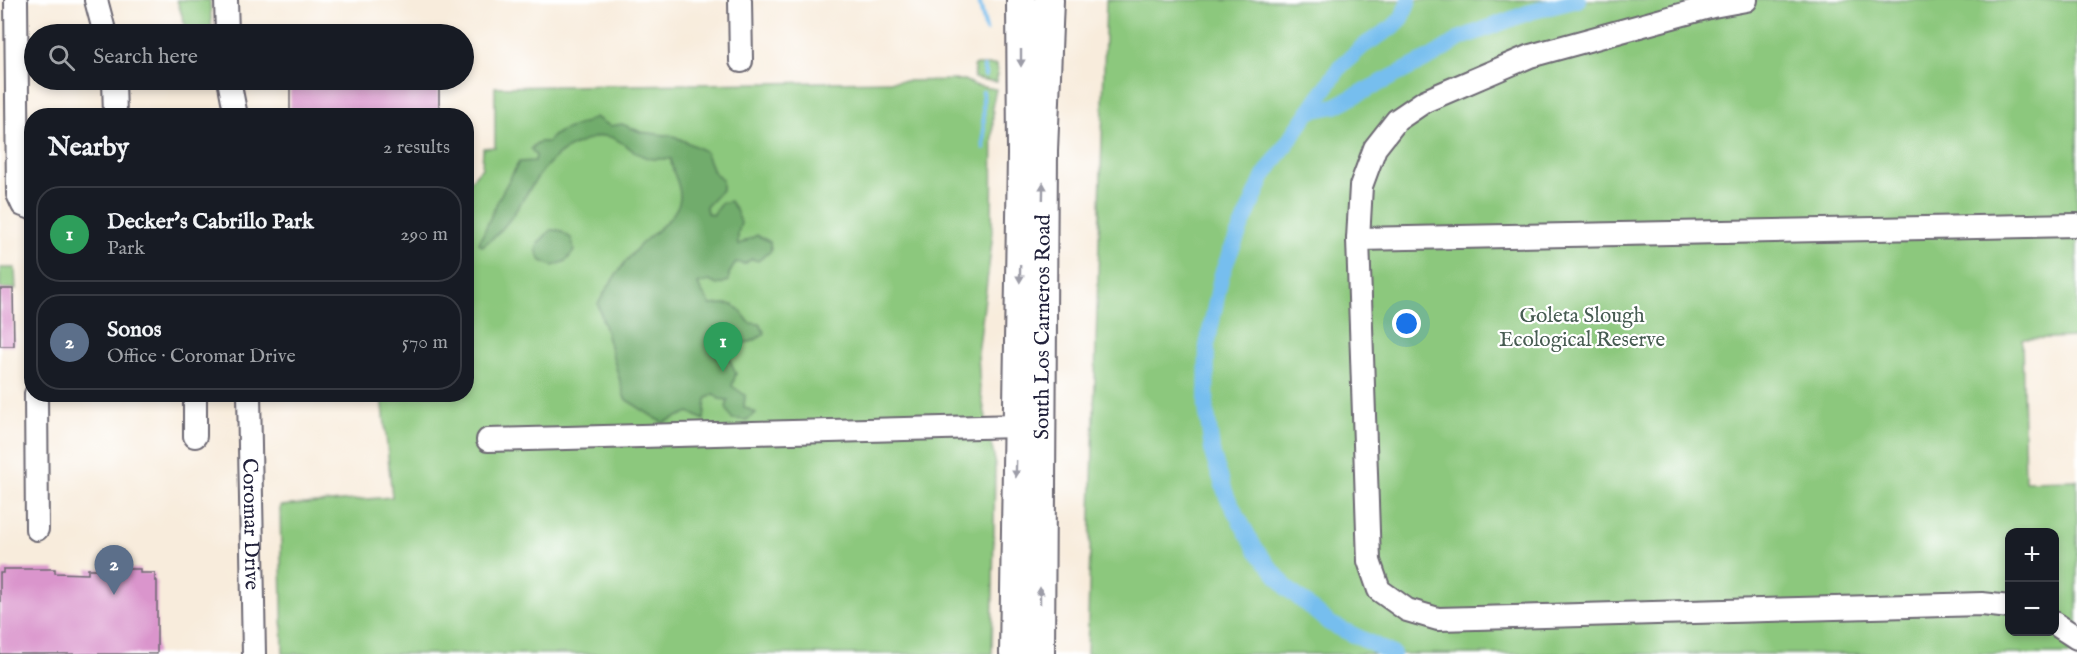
<!DOCTYPE html>
<meta charset="utf-8">
<style>
:root{--surface:#171b24;--page:#20242c;--text:#f1f3f6;--muted:#9ea1a6;--line:#363941;--accent:#ea580c}
body{margin:0;font-family:"IM FELL English",serif;background:var(--page);color:var(--text)}
.controls{position:absolute;right:18px;bottom:18px;display:grid;overflow:hidden;border-radius:12px;box-shadow:0 3px 9px #0003}
.controls button{width:54px;height:54px;display:grid;place-items:center;padding:0;border:0;border-bottom:2px solid var(--line);background:var(--surface);color:var(--text);font:30px sans-serif}
.you{position:absolute;left:1407px;top:324px;width:21px;height:21px;margin:-15px;border:4px solid #fff;border-radius:50%;background:#1a73e8;box-shadow:0 0 0 9px #1a73e833}
.badge{display:grid;place-items:center;width:39px;height:39px;border-radius:50%;background:var(--accent);color:#fff;font-size:20px;font-weight:700}
.pin{position:absolute;translate:-50% -50px;filter:drop-shadow(0 2px 3px #0008)}
.pin::after{content:'';position:absolute;top:32px;width:21px;height:18px;background:inherit;clip-path:polygon(0 0,100% 0,50% 100%)}
.list{margin:0;padding:0;list-style:none}
h2{display:flex;justify-content:space-between;align-items:center;height:78px;margin:0;padding:0 24px;font-size:26px}
h2 small{font-size:20px;font-weight:400;color:var(--muted)}
.list li{display:grid;grid-template-columns:39px 1fr auto;gap:18px;align-items:center;box-sizing:border-box;height:96px;margin:0 12px 12px;padding:0 12px;border:2px solid var(--line);border-radius:24px}
.list b{display:block;font-size:22px;white-space:nowrap}
.list p{margin:0;font-size:20px;white-space:nowrap;color:var(--muted)}
.list em{font-size:20px;font-style:normal;color:var(--muted)}
.icon{flex:none;width:33px;height:33px;fill:none;stroke:currentColor;stroke-width:2;stroke-linecap:round;stroke-linejoin:round}
.map{position:relative;flex:none;width:2077px;height:654px;overflow:hidden}
.search{position:absolute;background:var(--surface);box-shadow:0 3px 9px #0003;left:24px;top:24px;width:450px;height:66px;display:flex;align-items:center;gap:15px;box-sizing:border-box;padding:0 21px;border-radius:33px;color:var(--muted);font-size:22px}
.panel{position:absolute;background:var(--surface);box-shadow:0 3px 9px #0003;left:24px;top:108px;width:450px;height:294px;border-radius:24px}
.map>svg:first-child{display:block}
</style>
<div class="map">
<svg width="2077" height="654" viewBox="0 0 2077 654">
<rect width="100%" height="100%" fill="#fff"/>
<filter id="ink" filterUnits="userSpaceOnUse"><feTurbulence type="fractalNoise" baseFrequency=".0167" numOctaves="2"/><feDisplacementMap in="SourceGraphic" scale="12" xChannelSelector="R" yChannelSelector="G"/><feConvolveMatrix kernelMatrix="1 2 1 2 8 2 1 2 1" color-interpolation-filters="sRGB"/></filter>
<filter id="wash" filterUnits="userSpaceOnUse"><feTurbulence type="fractalNoise" baseFrequency=".008" numOctaves="4" result="noise"/><feDisplacementMap in="SourceGraphic" scale="24" xChannelSelector="R" yChannelSelector="G"/><feGaussianBlur stdDeviation="1.35" result="paint"/><feColorMatrix in="noise" values="0 0 0 0 0 0 0 0 0 0 0 0 0 0 0 0 0 1.4 0 .05"/><feComposite in="paint" operator="in"/></filter>
<g filter="url(#wash)">
<rect width="100%" height="100%" fill="#f8ecdc"/>
<g fill="#8cc87d" stroke="#57755c" stroke-width="1.5">
<polygon points="177,0 210,0 212,34 188,34"/>
<polygon points="1106,0 2077,0 2077,337 2022,339 2025,481 2077,480 2077,627 2055,615 2054,532 2010,532 2010,632 2053,632 2077,648 2077,654 1087,654"/>
<polygon points="974,65 997,65 997,82 974,78"/>
<polygon points="964,80 974,85 996,89 993,103 992,241 978,354 980,389 995,461 992,654 283,654 280,506 392,497 382,395 466,394 467,180 471,180 482,168 483,148 495,147 495,87"/>
<polygon points="0,268 15,268 16,289 0,289"/>
</g>
<g fill="#71ac6c" stroke="#4a6754" stroke-width="1.5">
<path d="M595,117l15,9 12,-2 19,8 33,4 31,15 8,20 9,9v10l-16,17 1,6 6,2 8,-12 9,-2 6,9 5,13 -3,10v12l19,-10 13,7 1,9 -13,10 -6,-2 -8,5 -8,-2 -7,12v7l-12,4 -8,-4 -11,3 3,7 10,14c25,-3 24,-1 39,18l10,1 5,10c-14,9 -24,12 -40,7l-12,11 16,6 7,15 -4,13 13,9 -1,12 12,6 -9,7 -15,-1 -6,-11 2,-8 -9,-1 -5,-5 -8,5 -2,21 -15,-8 -26,11 -38,-24 -27,-95c11,-21 24,-39 40,-57 12,-13 40,-29 42,-49 1,-16 -9,-24 -9,-39 -7,-1 -16,1 -23,-1 -16,-4 -28,-22 -45,-22 -9,0 -18,5 -26,8 -48,20 -53,76 -95,102l-3,-3 20,-45 20,-36 16,-1 1,-5 -5,-7c5,-7 9,-8 17,-7 11,-16 32,-14 47,-25z"/>
<polygon points="551,230 559,230 572,239 574,251 566,261 553,266 541,261 536,250 539,242"/>
</g>
<g fill="none" stroke-linecap="round" stroke-linejoin="round">
<g stroke="#76beee" stroke-width="4.5">
<polyline points="979,0 986,30"/>
<polyline points="984,67 985,75"/>
<polyline points="983,92 984,148"/>
</g>
<g stroke="#76beee" stroke-width="16">
<polyline points="1310,111 1335,106 1433,56 1461,38 1530,12 1578,0"/>
<polyline points="1393,654 1329,623 1288,589 1256,550 1227,497 1213,456 1206,407 1207,346 1221,277 1229,255 1264,176 1341,66 1363,46 1393,27 1402,18 1409,0"/>
</g>
</g>
<g id="blocks">
<g fill="#da95cc">
<rect x="290" y="80" width="149" height="36"/>
<polygon points="0,289 13,289 14,346 0,346"/>
<polygon points="3,569 55,569 55,573 88,574 88,569 140,569 140,573 155,573 155,581 157,581 157,654 0,654 0,573 3,573"/>
</g>
</g>
</g>
<g filter="url(#ink)">
<use href="#blocks" fill-opacity="0" stroke="#6d6973" stroke-width="1.5"/>
<g fill="none" stroke-linecap="round" stroke-linejoin="round">
<g stroke="#6d6973" stroke-width="26">
<g id="minor">
<polyline points="16,0 18,194 23,205 32,208"/>
<polyline points="96,0 105,34"/>
<polyline points="226,0 227,34"/>
<polyline points="740,0 741,61"/>
<polyline points="1746,0 1713,6 1530,56 1425,101 1397,120 1375,148 1361,186 1358,239 1369,561 1379,590 1407,610 1438,619 1982,604 2010,607"/>
<polyline points="114,80 115,116"/>
<polyline points="229,80 236,116"/>
<polyline points="1358,239 2077,225"/>
<polyline points="36,394 37,529"/>
<polyline points="195,394 195,436"/>
<path id="s1" d="M249,394l5,260"/>
<polyline points="488,440 1017,426"/>
<polyline points="2054,623 2077,638"/>
</g>
</g>
<g stroke="#6d6973" stroke-width="32">
<g id="major">
<polyline points="1014,654 1022,155 1021,0"/>
<path id="s2" d="M1040,654l3,-503 6,-151"/>
</g>
</g>
<use href="#minor" stroke="#fff" stroke-width="22"/>
<use href="#major" stroke="#fff" stroke-width="28"/>
</g>
<defs><path id="oneway-solid" d="M-6-.8H1V-3.2L6.5 0L1 3.2V.8H-6Z" transform="scale(1.5)"/></defs>
<g fill="#9c9ca7">
<use href="#oneway-solid" transform="translate(1021 58) rotate(90)"/>
<use href="#oneway-solid" transform="translate(1043 191) rotate(-89)"/>
<use href="#oneway-solid" transform="translate(1020 274) rotate(91)"/>
<use href="#oneway-solid" transform="translate(1016 469) rotate(91)"/>
<use href="#oneway-solid" transform="translate(1040 596) rotate(-90)"/>
</g>
</g>
<g text-anchor="middle" stroke-width="4.5" stroke-linejoin="round" paint-order="stroke">
<g font-size="21" fill="#475c52" stroke="#fff">
<text x="1582" y="322">Goleta Slough<tspan x="1582" dy="24">Ecological Reserve</tspan></text>
</g>
<g font-size="21" fill="#22223b" stroke="#fff">
<text dy="7" stroke="none"><textPath href="#s2" startOffset="327">South Los Carneros Road</textPath></text>
<text dy="7" stroke="none"><textPath href="#s1" startOffset="130">Coromar Drive</textPath></text>
</g>
</g>
</svg>
<div class="controls">
<button>+</button>
<button>−</button>
</div>
<div class="you"></div>
<div class="pin badge" style="left:723px;top:372px;background:#2e9e5b">1</div>
<div class="pin badge" style="left:114px;top:595px;background:#5c6f8a">2</div>
<div class="search"><svg class="icon" aria-label="search" viewBox="0 0 24 24"><circle cx="10" cy="10" r="6"/><path d="M15 15l6 6"/></svg>Search here</div>
<section class="panel">
<h2>Nearby<small>2 results</small></h2>
<ul class="list">
<li><span class="badge" style="background:#2e9e5b">1</span><div><b>Decker's Cabrillo Park</b><p>Park</p></div><em>290 m</em></li>
<li><span class="badge" style="background:#5c6f8a">2</span><div><b>Sonos</b><p>Office · Coromar Drive</p></div><em>570 m</em></li>
</ul>
</section>
</div>
